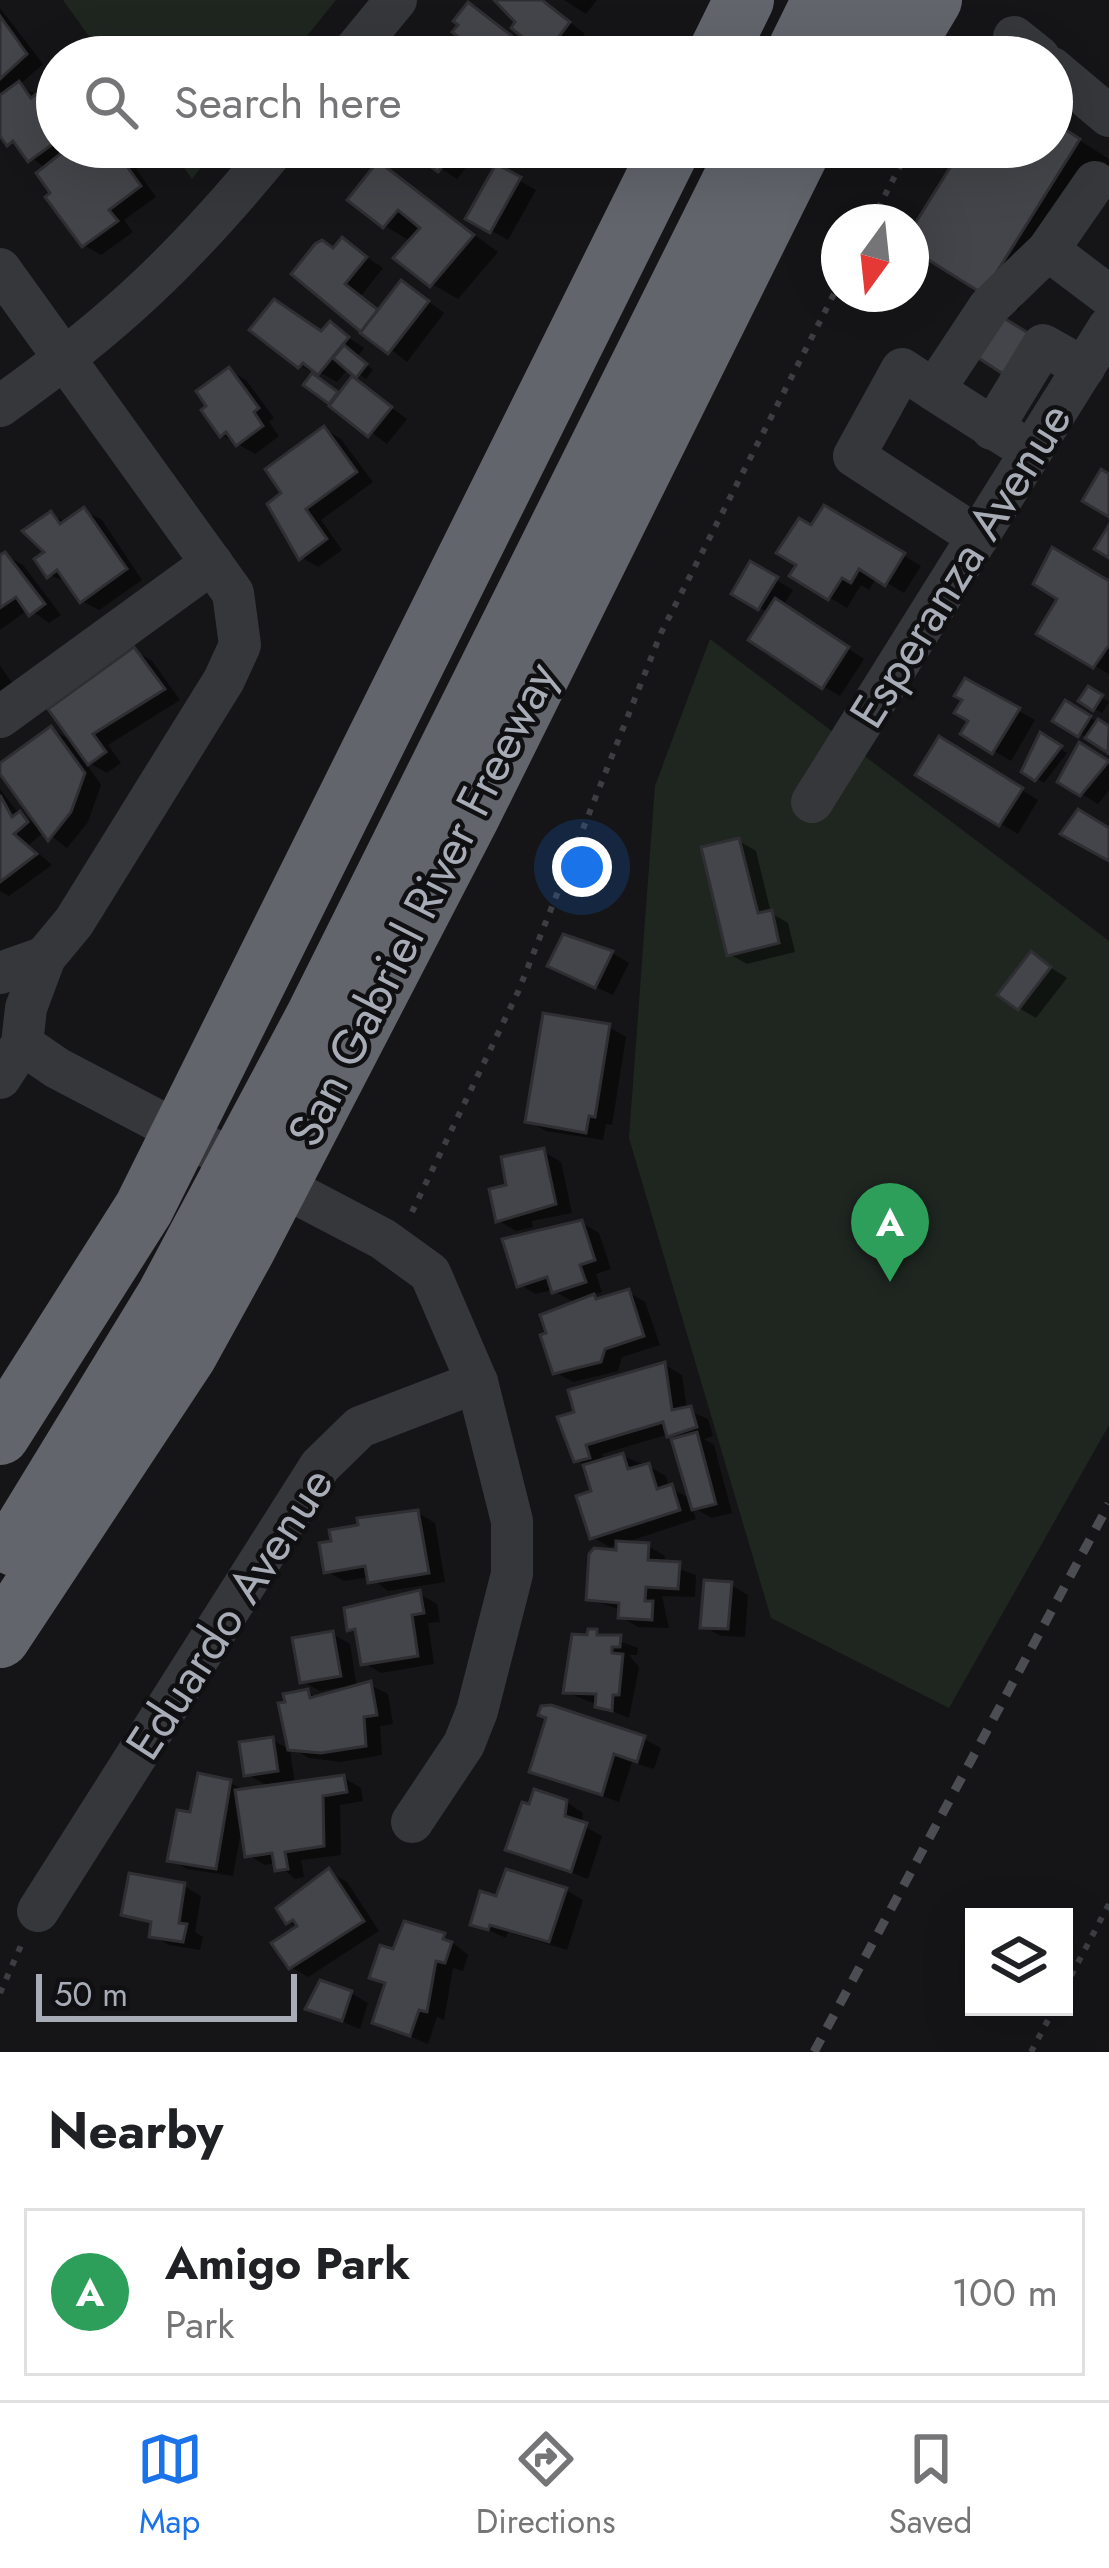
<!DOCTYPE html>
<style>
:root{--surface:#fff;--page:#f2f2f2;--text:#202124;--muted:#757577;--line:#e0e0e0;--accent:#1a73e8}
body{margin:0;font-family:Jost,sans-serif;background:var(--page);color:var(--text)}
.controls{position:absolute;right:36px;bottom:36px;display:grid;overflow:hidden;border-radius:0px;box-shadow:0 12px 48px #0002}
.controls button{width:108px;height:108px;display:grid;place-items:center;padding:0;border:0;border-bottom:3px solid var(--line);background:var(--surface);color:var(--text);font:60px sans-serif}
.compass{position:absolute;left:821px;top:204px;width:108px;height:108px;border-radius:50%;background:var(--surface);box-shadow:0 12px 48px #0002;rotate:195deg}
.scale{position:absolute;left:36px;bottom:30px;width:261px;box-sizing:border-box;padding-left:12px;border:6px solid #a7acb6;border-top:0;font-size:33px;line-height:42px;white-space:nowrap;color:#a7acb6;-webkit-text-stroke:9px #101012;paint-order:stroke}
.you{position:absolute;left:582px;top:867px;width:42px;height:42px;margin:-30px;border:9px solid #fff;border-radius:50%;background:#1a73e8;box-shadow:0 0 0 18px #1a73e833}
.badge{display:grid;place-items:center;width:78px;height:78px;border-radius:50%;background:var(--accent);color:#fff;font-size:39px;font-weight:700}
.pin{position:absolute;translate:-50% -99px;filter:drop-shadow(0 3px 6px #0008)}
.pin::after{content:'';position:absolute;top:63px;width:42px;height:36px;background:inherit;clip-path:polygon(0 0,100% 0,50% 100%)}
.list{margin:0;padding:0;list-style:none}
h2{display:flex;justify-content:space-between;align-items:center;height:156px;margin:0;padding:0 48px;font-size:51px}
h2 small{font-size:39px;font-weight:400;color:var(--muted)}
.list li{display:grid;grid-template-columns:78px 1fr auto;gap:36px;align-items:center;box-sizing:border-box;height:168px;margin:0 24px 24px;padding:0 24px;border:3px solid var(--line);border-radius:0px}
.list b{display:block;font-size:45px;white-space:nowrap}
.list p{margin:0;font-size:39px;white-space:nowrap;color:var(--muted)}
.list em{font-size:39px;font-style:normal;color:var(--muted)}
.icon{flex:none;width:66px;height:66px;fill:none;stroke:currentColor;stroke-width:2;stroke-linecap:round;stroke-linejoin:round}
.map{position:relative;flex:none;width:1109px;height:2052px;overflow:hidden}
.search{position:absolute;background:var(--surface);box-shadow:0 12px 48px #0002;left:36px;right:36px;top:36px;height:132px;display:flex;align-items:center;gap:30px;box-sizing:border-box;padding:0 42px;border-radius:66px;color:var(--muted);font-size:45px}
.sheet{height:348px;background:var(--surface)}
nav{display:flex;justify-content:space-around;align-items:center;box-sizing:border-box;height:168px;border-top:3px solid var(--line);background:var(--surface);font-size:33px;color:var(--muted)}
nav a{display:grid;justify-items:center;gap:6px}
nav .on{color:var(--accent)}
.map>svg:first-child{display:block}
</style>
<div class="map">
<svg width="1109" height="2052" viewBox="0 0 1109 2052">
<rect width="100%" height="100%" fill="#151517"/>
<g fill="#1f2620">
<polygon points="63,0 336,0 290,57 104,57"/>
<polygon points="169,147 217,147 192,179"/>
<polygon points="710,639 1109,941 1109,1425 949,1708 771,1618 629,1138 655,786"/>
</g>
<g fill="#0007" fill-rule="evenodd">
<polygon points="498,0 542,0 585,34 567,57 555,57"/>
<polygon points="564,0 597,0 586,14"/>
<polygon points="0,8 43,64 19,85 38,96 47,89 57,95 57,147 140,147 149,160 136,169 156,197 124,220 133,232 101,255 84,245 46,169 0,131"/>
<polygon points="1052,123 1109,159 1109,165 1018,311 911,246 911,236 967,147 1052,147"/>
<polygon points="409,147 482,147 457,179"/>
<polygon points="379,165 498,252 458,299 432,284 412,242 385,226"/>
<polygon points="497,168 536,190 508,240 469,218"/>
<polygon points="343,241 383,268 361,296 380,311 419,294 444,313 407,362 295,274"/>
<polygon points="330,325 364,348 357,357 373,370 366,379 349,368 337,382 319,372 315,378 340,396 353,380 407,419 387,444 307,384 315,374 300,365"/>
<polygon points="229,370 246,380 274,418 269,422 279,436 255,454 222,435"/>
<polygon points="324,429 341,439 373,482 321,520 342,550 318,567 301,557 285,493"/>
<polygon points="825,509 921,566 904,593 877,577 869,590 861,585 847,608 793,575"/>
<polygon points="85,511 102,520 142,580 99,610 82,601 70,583 49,575 51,514 67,523"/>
<polygon points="5,555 23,565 61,615 49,623 29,609 0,630 0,559"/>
<polygon points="751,565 793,590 783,606 864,659 840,696 823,686 769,613 735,593"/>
<polygon points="1109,584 1109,674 1040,633"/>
<polygon points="135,651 152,661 180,700 108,745 121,763 107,773 83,759 101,785 88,822 67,848 45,831 29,845 52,865 9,896 0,891 0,789 19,814 42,828 0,766 51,729 76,743"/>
<polygon points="0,666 21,695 0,706"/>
<polygon points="966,682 1035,720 1011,761 964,733 972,720"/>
<polygon points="1089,690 1109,702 1102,713 1082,701"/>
<polygon points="1066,704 1109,729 1109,750 1056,720"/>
<polygon points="1041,737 1067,753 1044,783 1025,771"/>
<polygon points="940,740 1038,800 1018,834 919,774"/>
<polygon points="1080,746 1109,763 1109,790 1098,804 1061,781"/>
<polygon points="739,841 756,851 771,913 788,923 795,952 747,964 729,954"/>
<polygon points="612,953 629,963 613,995 568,974"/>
<polygon points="1031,955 1067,978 1036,1018 1019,1008"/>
<polygon points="609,1027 626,1037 612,1125 606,1124 603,1140 546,1131 528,1121"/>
<polygon points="544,1152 561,1162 572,1213 532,1221 533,1227 516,1231 499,1221 510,1187"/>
<polygon points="582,1223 599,1233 611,1269 596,1274 602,1292 590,1295 600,1301 628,1292 645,1302 660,1345 622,1357 618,1371 573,1382 555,1372 577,1304 552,1290 536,1294 519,1284"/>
<path d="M665,1365l17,10 5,35 21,9 5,17 -9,3 10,6 18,68 -20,5 -20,-11 4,12 -75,25 27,2 17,10 -1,8 32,11 -1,22 -33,-1 7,32 -31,-1 -17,-10v-7l-32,-11 32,-45 -2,-10 -9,3 -18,-10 3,-44 -34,-74zM669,1434l23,65 -23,-11 -3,-12 -18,-10 -26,-10 -18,5 -2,-7z"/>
<polygon points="418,1513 435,1523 445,1582 388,1591 370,1577 344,1581 326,1571"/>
<polygon points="731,1585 748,1595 745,1637 721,1636 703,1626"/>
<polygon points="420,1594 437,1604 440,1622 428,1623 434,1664 381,1673 364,1663 359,1634 350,1629"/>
<polygon points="597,1633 638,1648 637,1655 629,1655 639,1667 629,1718 566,1692 575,1637"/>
<polygon points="333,1634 350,1644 357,1688 370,1685 388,1694 393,1724 380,1726 382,1755 340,1762 309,1758 291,1748 308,1692 319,1699 344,1692 343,1687 320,1691 302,1681"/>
<polygon points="644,1739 661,1748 654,1769 632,1762 619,1802 532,1771"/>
<polygon points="273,1740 290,1750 295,1785 344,1778 361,1788 363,1801 340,1805 341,1855 301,1860 304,1877 295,1879 277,1863 265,1865 248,1855 242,1825 233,1876 187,1869 170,1859 192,1816 230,1783 245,1791 271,1788 247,1774"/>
<polygon points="566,1802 583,1813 582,1825 602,1836 588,1879 509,1849"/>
<polygon points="329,1872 347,1882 379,1931 308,1977 291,1967 299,1928 289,1922"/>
<polygon points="184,1886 201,1896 195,1932 203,1937 200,1950 169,1945 152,1935 154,1926 125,1913"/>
<polygon points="566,1890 583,1900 567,1950 508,1932 506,1938 474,1923 498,1900"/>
<polygon points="444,1936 468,1955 463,1971 453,1968 444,2020 437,2017 428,2044 376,2022 388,1986 373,1977 394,1953"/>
<polygon points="351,1993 368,2003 360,2029 309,2008"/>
</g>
<g fill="#44454a" stroke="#2f2f33" stroke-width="3">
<polygon points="494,0 542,0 570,22 545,55 511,28 515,22"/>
<polygon points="468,2 531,51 526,57 484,57 452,32 458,25 453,21"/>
<polygon points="0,16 27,54 0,79"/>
<polygon points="19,81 31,98 47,86 57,99 57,119 50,124 57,141 28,162 13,141 7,146 0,136 0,95"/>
<polygon points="1052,121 1080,139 983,294 911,249 911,230 963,147 1052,147"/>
<polygon points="69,147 132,147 121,158 141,186 109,210 118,221 82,247 45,197 50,193 36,173"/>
<polygon points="403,147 458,147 438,172"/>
<polygon points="378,161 474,235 430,287 393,258 420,228 398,210 383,228 347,200"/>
<polygon points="496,164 521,177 490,233 465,219"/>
<polygon points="342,237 367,257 345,284 378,310 361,332 291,274 315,244 322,240 333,248"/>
<polygon points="401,280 429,301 388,354 360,333"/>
<polygon points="274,299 321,331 330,321 349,337 318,375 303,363 298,368 249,330"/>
<polygon points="1002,317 1033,336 1011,379 977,357"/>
<polygon points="344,345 367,364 356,378 333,358"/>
<polygon points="229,367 259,408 254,412 263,426 236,446 226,432 220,437 201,410 206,406 196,391"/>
<polygon points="312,373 338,392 329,404 303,385"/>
<polygon points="352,376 392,407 368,437 329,406"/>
<polygon points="324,426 357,472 306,509 327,539 299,560 267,504 281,493 265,469"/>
<polygon points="1101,469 1109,474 1109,517 1082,501"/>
<polygon points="824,505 905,553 885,586 859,569 851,583 842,578 828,600 789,576 796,565 776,553 799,518 811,525"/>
<polygon points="84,507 127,569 80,603 57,570 47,578 34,559 44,552 22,531 51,511 60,524"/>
<polygon points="1109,525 1109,558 1094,549"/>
<polygon points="1052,547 1109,581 1109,645 1093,668 1036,634 1057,599 1033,584"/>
<polygon points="5,552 45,604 29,616 16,597 0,608 0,555"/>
<polygon points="750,561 778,577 758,610 731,594"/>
<polygon points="775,598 849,647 822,689 748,640"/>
<polygon points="134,647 165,689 93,734 106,752 88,765 48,709"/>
<polygon points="965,678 1020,708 992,754 960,734 968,721 954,713 962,700 954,696"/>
<polygon points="1088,686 1103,695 1093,711 1078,701"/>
<polygon points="1065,700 1091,716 1078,737 1052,721"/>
<polygon points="1098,719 1109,726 1108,753 1085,738"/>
<polygon points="51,726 85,773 71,812 48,841 0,774 0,763"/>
<polygon points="1040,732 1062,746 1035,781 1021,772"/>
<polygon points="939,736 1023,788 999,826 915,775"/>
<polygon points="1079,742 1109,761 1080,796 1057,782"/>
<polygon points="0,795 12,817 20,811 28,822 14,834 37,854 0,882"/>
<polygon points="1078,809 1109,828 1109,861 1060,834"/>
<polygon points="739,838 758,913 772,910 779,943 727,956 701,847"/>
<polygon points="563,934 613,951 595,988 547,966"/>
<polygon points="1031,951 1051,967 1018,1010 997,995"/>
<polygon points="543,1013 610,1024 595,1117 589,1116 586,1133 525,1122"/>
<polygon points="544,1148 556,1204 496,1222 489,1189 506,1185 501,1157"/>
<polygon points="582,1220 595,1260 580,1265 586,1282 552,1293 547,1277 517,1287 502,1239"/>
<polygon points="629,1289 644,1336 605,1349 601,1362 553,1374 540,1335 546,1333 540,1315 594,1294 596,1299"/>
<polygon points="665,1362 672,1410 691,1406 697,1427 667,1437 663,1422 586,1445 590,1458 574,1462 557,1417 574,1412 568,1390"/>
<polygon points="697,1432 716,1504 692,1510 671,1439"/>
<polygon points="623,1453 628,1469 649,1463 657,1489 672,1484 680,1510 590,1539 576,1496 591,1491 583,1465"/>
<polygon points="418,1510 429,1573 368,1583 365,1566 324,1573 319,1543 331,1541 329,1530 358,1525 357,1518"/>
<polygon points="616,1541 649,1543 648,1560 680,1562 678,1589 646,1587 645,1601 653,1601 652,1620 618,1618 619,1603 586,1600 589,1554 594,1548 616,1550"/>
<polygon points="704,1580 732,1582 728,1629 700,1628"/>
<polygon points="420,1590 424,1613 412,1615 418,1656 361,1665 355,1629 347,1631 344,1608"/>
<polygon points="588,1629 597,1629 597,1635 621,1635 620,1647 612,1647 612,1653 623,1654 619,1695 613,1695 612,1711 595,1707 596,1694 563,1693 572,1634 587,1635"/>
<polygon points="333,1631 341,1676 300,1683 292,1638"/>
<polygon points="371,1681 377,1715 364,1717 366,1746 321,1753 288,1750 278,1703 285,1702 283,1694 308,1689 310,1698"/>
<polygon points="551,1705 645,1736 637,1762 614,1754 602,1795 529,1772 546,1718 538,1715 541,1706"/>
<polygon points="273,1737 278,1771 244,1776 239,1742"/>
<polygon points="198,1773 231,1780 216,1869 167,1861 177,1810 190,1812"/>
<polygon points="344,1775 347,1792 323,1796 324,1846 285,1852 288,1869 275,1871 272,1853 245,1857 235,1790"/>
<polygon points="534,1789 567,1800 565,1816 587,1823 571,1872 505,1850 522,1802 529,1804"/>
<polygon points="329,1868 364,1921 289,1969 271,1943 297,1926 293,1920 286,1924 276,1908"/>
<polygon points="506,1869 567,1888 549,1942 490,1925 488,1930 470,1925 480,1891 496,1896"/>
<polygon points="129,1873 185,1883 179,1923 187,1924 183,1942 149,1937 151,1922 121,1915"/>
<polygon points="404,1921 445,1933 443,1939 452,1942 445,1963 436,1961 427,2012 419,2010 410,2036 372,2023 385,1983 369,1978 380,1945 393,1949"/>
<polygon points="320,1980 352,1991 342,2021 305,2009"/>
</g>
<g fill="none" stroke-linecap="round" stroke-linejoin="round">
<g stroke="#3c3e42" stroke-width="6" stroke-dasharray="6 9" stroke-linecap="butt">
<polyline points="871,222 910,147"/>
<polyline points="412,1212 518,992 661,633 839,284"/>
<polyline points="1064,1989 1109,1904"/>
<polyline points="0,1993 23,1941"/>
<polyline points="1031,2052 1055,2007"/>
</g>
<g stroke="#36373b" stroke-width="42">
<polyline points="1014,37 1039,57"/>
<polyline points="349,57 396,0"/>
<polyline points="1052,68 1109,116"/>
<polyline points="1048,250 1095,182"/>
<polyline points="0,269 233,593 240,645 224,680 74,922 45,957 26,1008 22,1044 0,1078"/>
<polyline points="934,390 902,369 854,456 978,537"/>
<path d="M0,406c116,-82 186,-149 276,-259"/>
<polyline points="992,429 1043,345 1084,368"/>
<polyline points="1031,452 934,390 989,307 1048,250 1109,296"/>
<polyline points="0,717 212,563"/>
<polyline points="812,802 1109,327"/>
<polyline points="0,973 45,957"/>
<polyline points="22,1044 57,1068 383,1239 430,1273 477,1382 512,1521 512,1574 477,1711 464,1744 412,1822"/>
<polyline points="38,1911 320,1466 360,1427 477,1382"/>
</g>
<g stroke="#62656c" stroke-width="60">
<polyline points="716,57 744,0"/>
<polyline points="794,57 822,0"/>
<polyline points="847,57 875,0"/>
<polyline points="898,57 932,0"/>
<polyline points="0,1435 144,1208 671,147"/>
<polyline points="14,1546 167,1295 316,1016 749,147"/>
<polyline points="0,1638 187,1355 246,1248 470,816 802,147"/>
</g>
<polyline stroke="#4b4d52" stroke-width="9" stroke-dasharray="15 12" stroke-linecap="butt" points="814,2052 1109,1504"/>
</g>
<g text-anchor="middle" stroke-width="9" stroke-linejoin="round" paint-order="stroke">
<g font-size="48" fill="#a7acb6" stroke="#101012">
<text transform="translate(960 565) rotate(-58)" y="17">Esperanza Avenue</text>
<text transform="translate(422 904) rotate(-63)" y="17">San Gabriel River Freeway</text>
<text transform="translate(229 1613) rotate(-57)" y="17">Eduardo Avenue</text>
</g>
</g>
</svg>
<div class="controls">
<button><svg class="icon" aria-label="layers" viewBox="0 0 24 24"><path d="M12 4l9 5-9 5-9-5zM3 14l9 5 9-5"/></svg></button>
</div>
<svg class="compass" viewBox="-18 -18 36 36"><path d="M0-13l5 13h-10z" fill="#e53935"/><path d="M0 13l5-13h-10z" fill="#757577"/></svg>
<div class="scale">50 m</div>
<div class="you"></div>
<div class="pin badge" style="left:890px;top:1282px;background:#2e9e5b">A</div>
<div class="search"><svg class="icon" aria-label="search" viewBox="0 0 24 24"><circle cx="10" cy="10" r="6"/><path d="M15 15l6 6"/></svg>Search here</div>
</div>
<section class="sheet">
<h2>Nearby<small></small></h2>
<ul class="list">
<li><span class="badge" style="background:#2e9e5b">A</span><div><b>Amigo Park</b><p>Park</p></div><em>100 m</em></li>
</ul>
</section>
<nav>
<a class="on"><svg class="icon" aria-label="map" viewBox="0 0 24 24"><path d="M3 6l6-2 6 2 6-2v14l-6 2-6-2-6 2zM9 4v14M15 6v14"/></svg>Map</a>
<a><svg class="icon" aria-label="directions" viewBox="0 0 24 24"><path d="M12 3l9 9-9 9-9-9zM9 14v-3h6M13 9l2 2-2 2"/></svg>Directions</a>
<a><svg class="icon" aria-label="saved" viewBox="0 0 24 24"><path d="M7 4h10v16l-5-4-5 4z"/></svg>Saved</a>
</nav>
